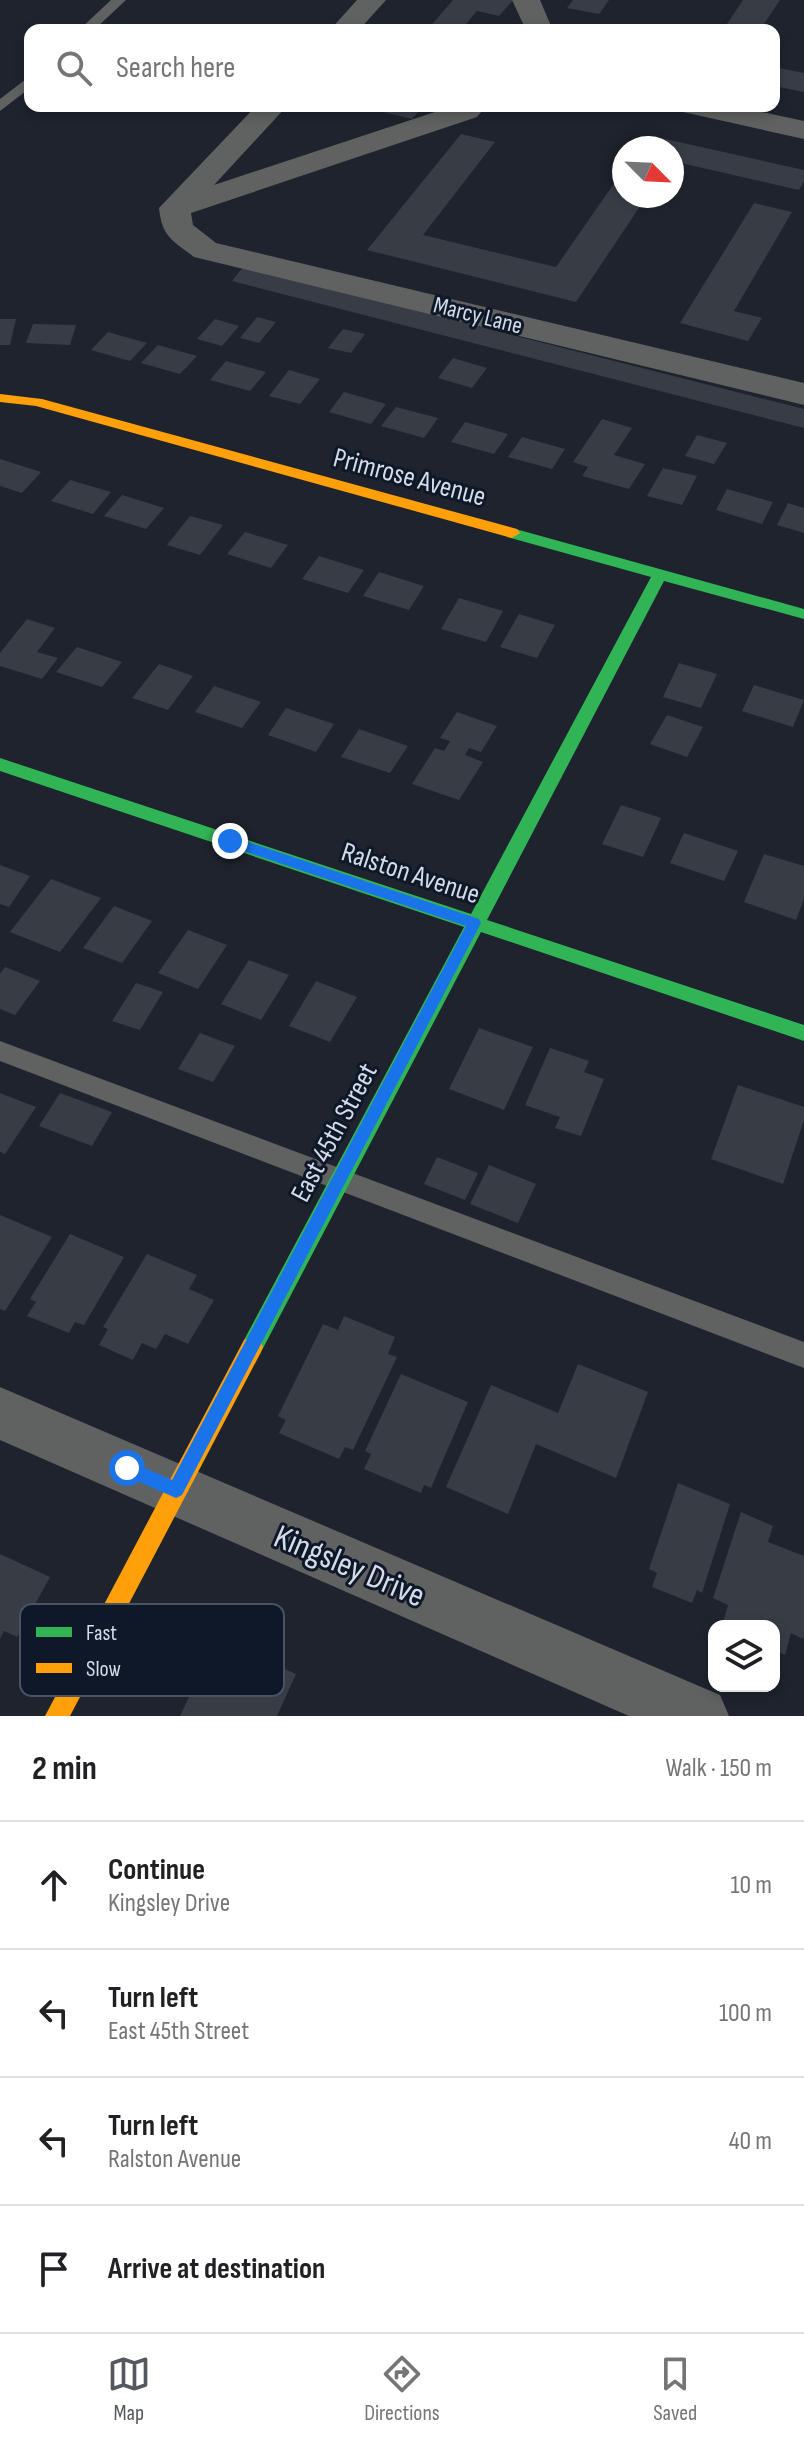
<!DOCTYPE html>
<meta charset="utf-8">
<style>
:root{--surface:#fff;--page:#f6f6f6;--text:#202124;--muted:#757577;--line:#e0e0e0;--accent:#55585f}
body{margin:0;font-family:"Sofia Sans Condensed",sans-serif;background:var(--page);color:var(--text)}
.controls{position:absolute;right:24px;bottom:24px;display:grid;overflow:hidden;border-radius:16px;box-shadow:0 4px 12px #0003}
.controls button{width:72px;height:72px;display:grid;place-items:center;padding:0;border:0;border-bottom:2px solid var(--line);background:var(--surface);color:var(--text);font:40px sans-serif}
.compass{position:absolute;left:612px;top:136px;width:72px;height:72px;border-radius:50%;background:var(--surface);box-shadow:0 4px 12px #0003;rotate:114deg}
.stop{position:absolute;width:24px;height:24px;margin:-18px;border:6px solid #1a73e8;border-radius:50%;background:#fff}
.stop.end{background:#1a73e8;border-color:#fff;box-shadow:0 2px 8px #0008}
.list{margin:0;padding:0;list-style:none}
h2{display:flex;justify-content:space-between;align-items:center;height:104px;margin:0;padding:0 32px;font-size:34px}
h2 small{font-size:26px;font-weight:400;color:var(--muted)}
.list li{display:grid;grid-template-columns:52px 1fr auto;gap:24px;align-items:center;box-sizing:border-box;height:128px;padding:0 32px;border-top:2px solid var(--line)}
.list b{display:block;font-size:30px;white-space:nowrap}
.list p{margin:0;font-size:26px;white-space:nowrap;color:var(--muted)}
.list em{font-size:26px;font-style:normal;color:var(--muted)}
.icon{flex:none;width:44px;height:44px;fill:none;stroke:currentColor;stroke-width:2;stroke-linecap:round;stroke-linejoin:round}
.map{position:relative;flex:none;width:804px;height:1716px;overflow:hidden}
.search{position:absolute;background:var(--surface);box-shadow:0 4px 12px #0003;left:24px;right:24px;top:24px;height:88px;display:flex;align-items:center;gap:20px;box-sizing:border-box;padding:0 28px;border-radius:16px;color:var(--muted);font-size:30px}
.sheet{height:616px;background:var(--surface)}
nav{display:flex;justify-content:space-around;align-items:center;box-sizing:border-box;height:112px;border-top:2px solid var(--line);background:var(--surface);font-size:22px;color:var(--muted)}
nav a{display:grid;justify-items:center;gap:4px}
nav .on{color:var(--accent)}
.map>svg:first-child{display:block}
</style>
<div class="map">
<svg width="804" height="1716" viewBox="0 0 804 1716">
<rect width="100%" height="100%" fill="#1e232d"/>
<g fill="#383c45">
<polygon points="453,0 513,0 499,16 477,11 461,30 427,30"/>
<polygon points="573,0 609,0 599,14 567,8"/>
<polygon points="743,0 780,0 760,30 723,30"/>
<polygon points="774,67 804,73 804,92 774,86"/>
<polygon points="359,106 423,106 412,119"/>
<polygon points="461,134 495,142 423,235 556,267 624,169 624,196 647,196 576,302 367,250"/>
<polygon points="656,137 804,170 804,181 799,190 672,161 672,148 648,148"/>
<polygon points="754,203 792,212 734,311 762,318 748,341 680,323"/>
<polygon points="243,267 804,409 804,428 232,281"/>
<polygon points="257,317 276,322 259,343 240,338"/>
<polygon points="0,319 16,319 10,345 0,345"/>
<polygon points="215,319 239,326 222,346 197,339"/>
<polygon points="33,324 76,325 70,345 26,343"/>
<polygon points="343,329 365,334 351,353 328,348"/>
<polygon points="108,332 147,343 130,361 91,350"/>
<polygon points="158,345 197,356 180,374 141,363"/>
<polygon points="453,358 487,368 472,388 438,378"/>
<polygon points="226,361 266,372 250,391 210,380"/>
<polygon points="289,370 320,379 300,404 269,396"/>
<polygon points="344,392 386,404 371,424 329,412"/>
<polygon points="396,407 438,418 424,438 381,426"/>
<polygon points="602,419 632,428 614,455 645,464 629,489 582,476 588,467 573,462"/>
<polygon points="465,422 508,434 494,454 451,442"/>
<polygon points="697,435 727,443 714,464 685,456"/>
<polygon points="522,437 565,449 552,469 508,457"/>
<polygon points="0,459 41,472 22,493 0,486"/>
<polygon points="663,468 697,476 682,505 647,496"/>
<polygon points="70,480 111,492 93,514 51,501"/>
<polygon points="727,489 773,502 762,524 716,510"/>
<polygon points="122,495 164,508 146,529 104,516"/>
<polygon points="788,503 804,508 804,533 777,525"/>
<polygon points="190,516 223,525 200,555 167,545"/>
<polygon points="245,532 288,545 271,568 227,554"/>
<polygon points="319,556 364,570 348,593 302,579"/>
<polygon points="379,572 424,586 409,610 363,596"/>
<polygon points="459,598 503,611 486,642 441,629"/>
<polygon points="519,614 555,625 537,658 500,647"/>
<polygon points="27,619 55,628 37,652 58,658 42,679 0,666 0,653"/>
<polygon points="77,647 122,662 102,687 56,672"/>
<polygon points="679,663 717,674 701,708 663,697"/>
<polygon points="159,664 193,676 168,710 132,698"/>
<polygon points="754,685 804,700 793,727 742,711"/>
<polygon points="214,686 261,702 242,728 195,712"/>
<polygon points="286,708 334,724 316,752 268,735"/>
<polygon points="457,712 497,726 481,752 469,748 465,755 483,762 459,800 412,784 435,748 444,751 450,741 440,738"/>
<polygon points="667,715 703,727 687,757 650,744"/>
<polygon points="359,729 408,746 390,773 341,757"/>
<polygon points="621,805 661,818 643,857 602,844"/>
<polygon points="684,833 738,851 724,881 670,863"/>
<polygon points="764,854 804,866 804,899 796,920 744,902"/>
<polygon points="0,865 30,876 9,907 0,904"/>
<polygon points="51,879 101,898 60,952 10,932"/>
<polygon points="114,906 152,921 122,963 83,948"/>
<polygon points="188,930 227,945 198,989 158,973"/>
<polygon points="249,960 289,975 261,1020 221,1004"/>
<polygon points="5,967 40,981 15,1015 0,1009 0,974"/>
<polygon points="316,981 357,997 330,1042 289,1026"/>
<polygon points="136,983 163,992 140,1030 112,1021"/>
<polygon points="479,1028 533,1047 504,1110 449,1089"/>
<polygon points="200,1033 235,1046 213,1082 178,1069"/>
<polygon points="550,1048 589,1061 584,1072 604,1079 581,1136 555,1128 560,1117 525,1105"/>
<polygon points="738,1085 804,1107 804,1120 783,1184 711,1159"/>
<polygon points="0,1093 36,1107 5,1154 0,1152"/>
<polygon points="60,1093 112,1112 92,1146 39,1126"/>
<polygon points="437,1157 478,1173 465,1200 424,1184"/>
<polygon points="489,1165 536,1184 518,1223 470,1204"/>
<polygon points="0,1215 52,1237 5,1311 0,1309"/>
<polygon points="70,1234 124,1257 84,1325 75,1322 69,1333 27,1316 36,1302 30,1299"/>
<polygon points="147,1254 197,1275 189,1289 214,1300 188,1344 165,1334 156,1349 142,1343 133,1360 99,1345 108,1329 103,1327"/>
<polygon points="344,1316 395,1337 388,1354 397,1357 353,1450 345,1447 339,1459 279,1433 286,1420 278,1416 323,1324 338,1330"/>
<polygon points="578,1364 648,1392 616,1478 536,1444 508,1514 446,1487 491,1385 558,1413"/>
<polygon points="401,1374 468,1402 431,1488 424,1485 421,1493 364,1469 371,1454 365,1451"/>
<polygon points="678,1483 730,1504 702,1593 697,1590 692,1603 652,1587 657,1573 649,1569"/>
<polygon points="741,1512 773,1526 768,1542 804,1556 804,1636 803,1639 791,1633 785,1655 774,1650 774,1626 722,1626 728,1605 713,1598"/>
<polygon points="0,1554 50,1577 17,1637 4,1631 0,1639"/>
<polygon points="217,1638 296,1674 277,1716 180,1716"/>
</g>
<g fill="none" stroke-linecap="round" stroke-linejoin="round">
<g fill="#5f6260" fill-rule="evenodd">
<polygon points="111,0 126,0 94,30 79,30"/>
<polygon points="30,76 30,88 0,111 0,99"/>
<polygon points="0,1041 804,1342 804,1368 0,1061"/>
</g>
<g fill="#5f6260" fill-rule="evenodd">
<polygon points="357,0 386,0 359,30 330,30"/>
<polygon points="512,0 540,0 551,26 548,30 526,30"/>
<path d="M256,106h31l-73,79 239,-79h25l4,5 -5,6 -286,96 2,12 23,18 588,140v22l-610,-148c-22,-17 -32,-20 -35,-49z"/>
<polygon points="678,106 734,106 804,121 804,139 683,112"/>
<polygon points="0,1387 720,1695 729,1716 629,1716 0,1440"/>
</g>
<polygon fill="#30b455" fill-rule="evenodd" points="512,528 804,609 804,619 664,581 487,920 804,1025 804,1041 481,932 260,1354 252,1357 244,1354 241,1347 244,1340 464,927 0,771 0,758 471,914 651,577 507,537 504,533"/>
<g fill="#ff9f0a" fill-rule="evenodd">
<polygon points="0,394 42,399 517,529 520,533 512,538 36,406 0,402"/>
<polygon points="252,1337 260,1340 263,1347 260,1354 70,1716 45,1716 244,1340"/>
</g>
</g>
<polygon fill="#1a73e8" points="230,836 479,919 481,923 182,1495 176,1498 121,1474 119,1468 121,1463 127,1460 172,1480 466,926 226,845 226,838"/>
<g text-anchor="middle" stroke-width="6" stroke-linejoin="round" paint-order="stroke">
<g font-size="24" fill="#d5dce8" stroke="#0f1829">
<text transform="translate(478 315) rotate(14)" y="8">Marcy Lane</text>
</g>
<g font-size="28" fill="#d5dce8" stroke="#0f1829">
<text transform="translate(410 476) rotate(15)" y="10">Primrose Avenue</text>
<text transform="translate(411 872) rotate(18)" y="10">Ralston Avenue</text>
<text transform="translate(333 1132) rotate(-62)" y="10">East 45th Street</text>
</g>
<g font-size="34" fill="#d5dce8" stroke="#0f1829">
<text transform="translate(350 1565) rotate(23)" y="12">Kingsley Drive</text>
</g>
</g>
<rect x="20" y="1604" width="264" height="92" rx="12" fill="#0f1829" stroke="#4a5362" stroke-width="2"/>
<rect x="36" y="1627" width="36" height="10" fill="#30b455"/>
<rect x="36" y="1663" width="36" height="10" fill="#ff9f0a"/>
<g font-size="22" fill="#d5dce8">
<text x="86" y="1640">Fast</text>
<text x="86" y="1676">Slow</text>
</g>
</svg>
<div class="controls">
<button><svg class="icon" aria-label="layers" viewBox="0 0 24 24"><path d="M12 4l9 5-9 5-9-5zM3 14l9 5 9-5"/></svg></button>
</div>
<svg class="compass" viewBox="-18 -18 36 36"><path d="M0-13l5 13h-10z" fill="#e53935"/><path d="M0 13l5-13h-10z" fill="#757577"/></svg>
<div class="stop" style="left:127px;top:1468px"></div>
<div class="stop end" style="left:230px;top:841px"></div>
<div class="search"><svg class="icon" aria-label="search" viewBox="0 0 24 24"><circle cx="10" cy="10" r="6"/><path d="M15 15l6 6"/></svg>Search here</div>
</div>
<section class="sheet">
<h2>2 min<small>Walk · 150 m</small></h2>
<ul class="list">
<li><svg class="icon" aria-label="ahead" viewBox="0 0 24 24"><path d="M12 20V5M6 11l6-6 6 6"/></svg><div><b>Continue</b><p>Kingsley Drive</p></div><em>10 m</em></li>
<li><svg class="icon" aria-label="left" viewBox="0 0 24 24"><path d="M17 20v-9H6M10 6l-5 5 5 5"/></svg><div><b>Turn left</b><p>East 45th Street</p></div><em>100 m</em></li>
<li><svg class="icon" aria-label="left" viewBox="0 0 24 24"><path d="M17 20v-9H6M10 6l-5 5 5 5"/></svg><div><b>Turn left</b><p>Ralston Avenue</p></div><em>40 m</em></li>
<li><svg class="icon" aria-label="arrive" viewBox="0 0 24 24"><path d="M6 21V4h12l-3 4 3 4H6"/></svg><div><b>Arrive at destination</b></div></li>
</ul>
</section>
<nav>
<a class="on"><svg class="icon" aria-label="map" viewBox="0 0 24 24"><path d="M3 6l6-2 6 2 6-2v14l-6 2-6-2-6 2zM9 4v14M15 6v14"/></svg>Map</a>
<a><svg class="icon" aria-label="directions" viewBox="0 0 24 24"><path d="M12 3l9 9-9 9-9-9zM9 14v-3h6M13 9l2 2-2 2"/></svg>Directions</a>
<a><svg class="icon" aria-label="saved" viewBox="0 0 24 24"><path d="M7 4h10v16l-5-4-5 4z"/></svg>Saved</a>
</nav>
